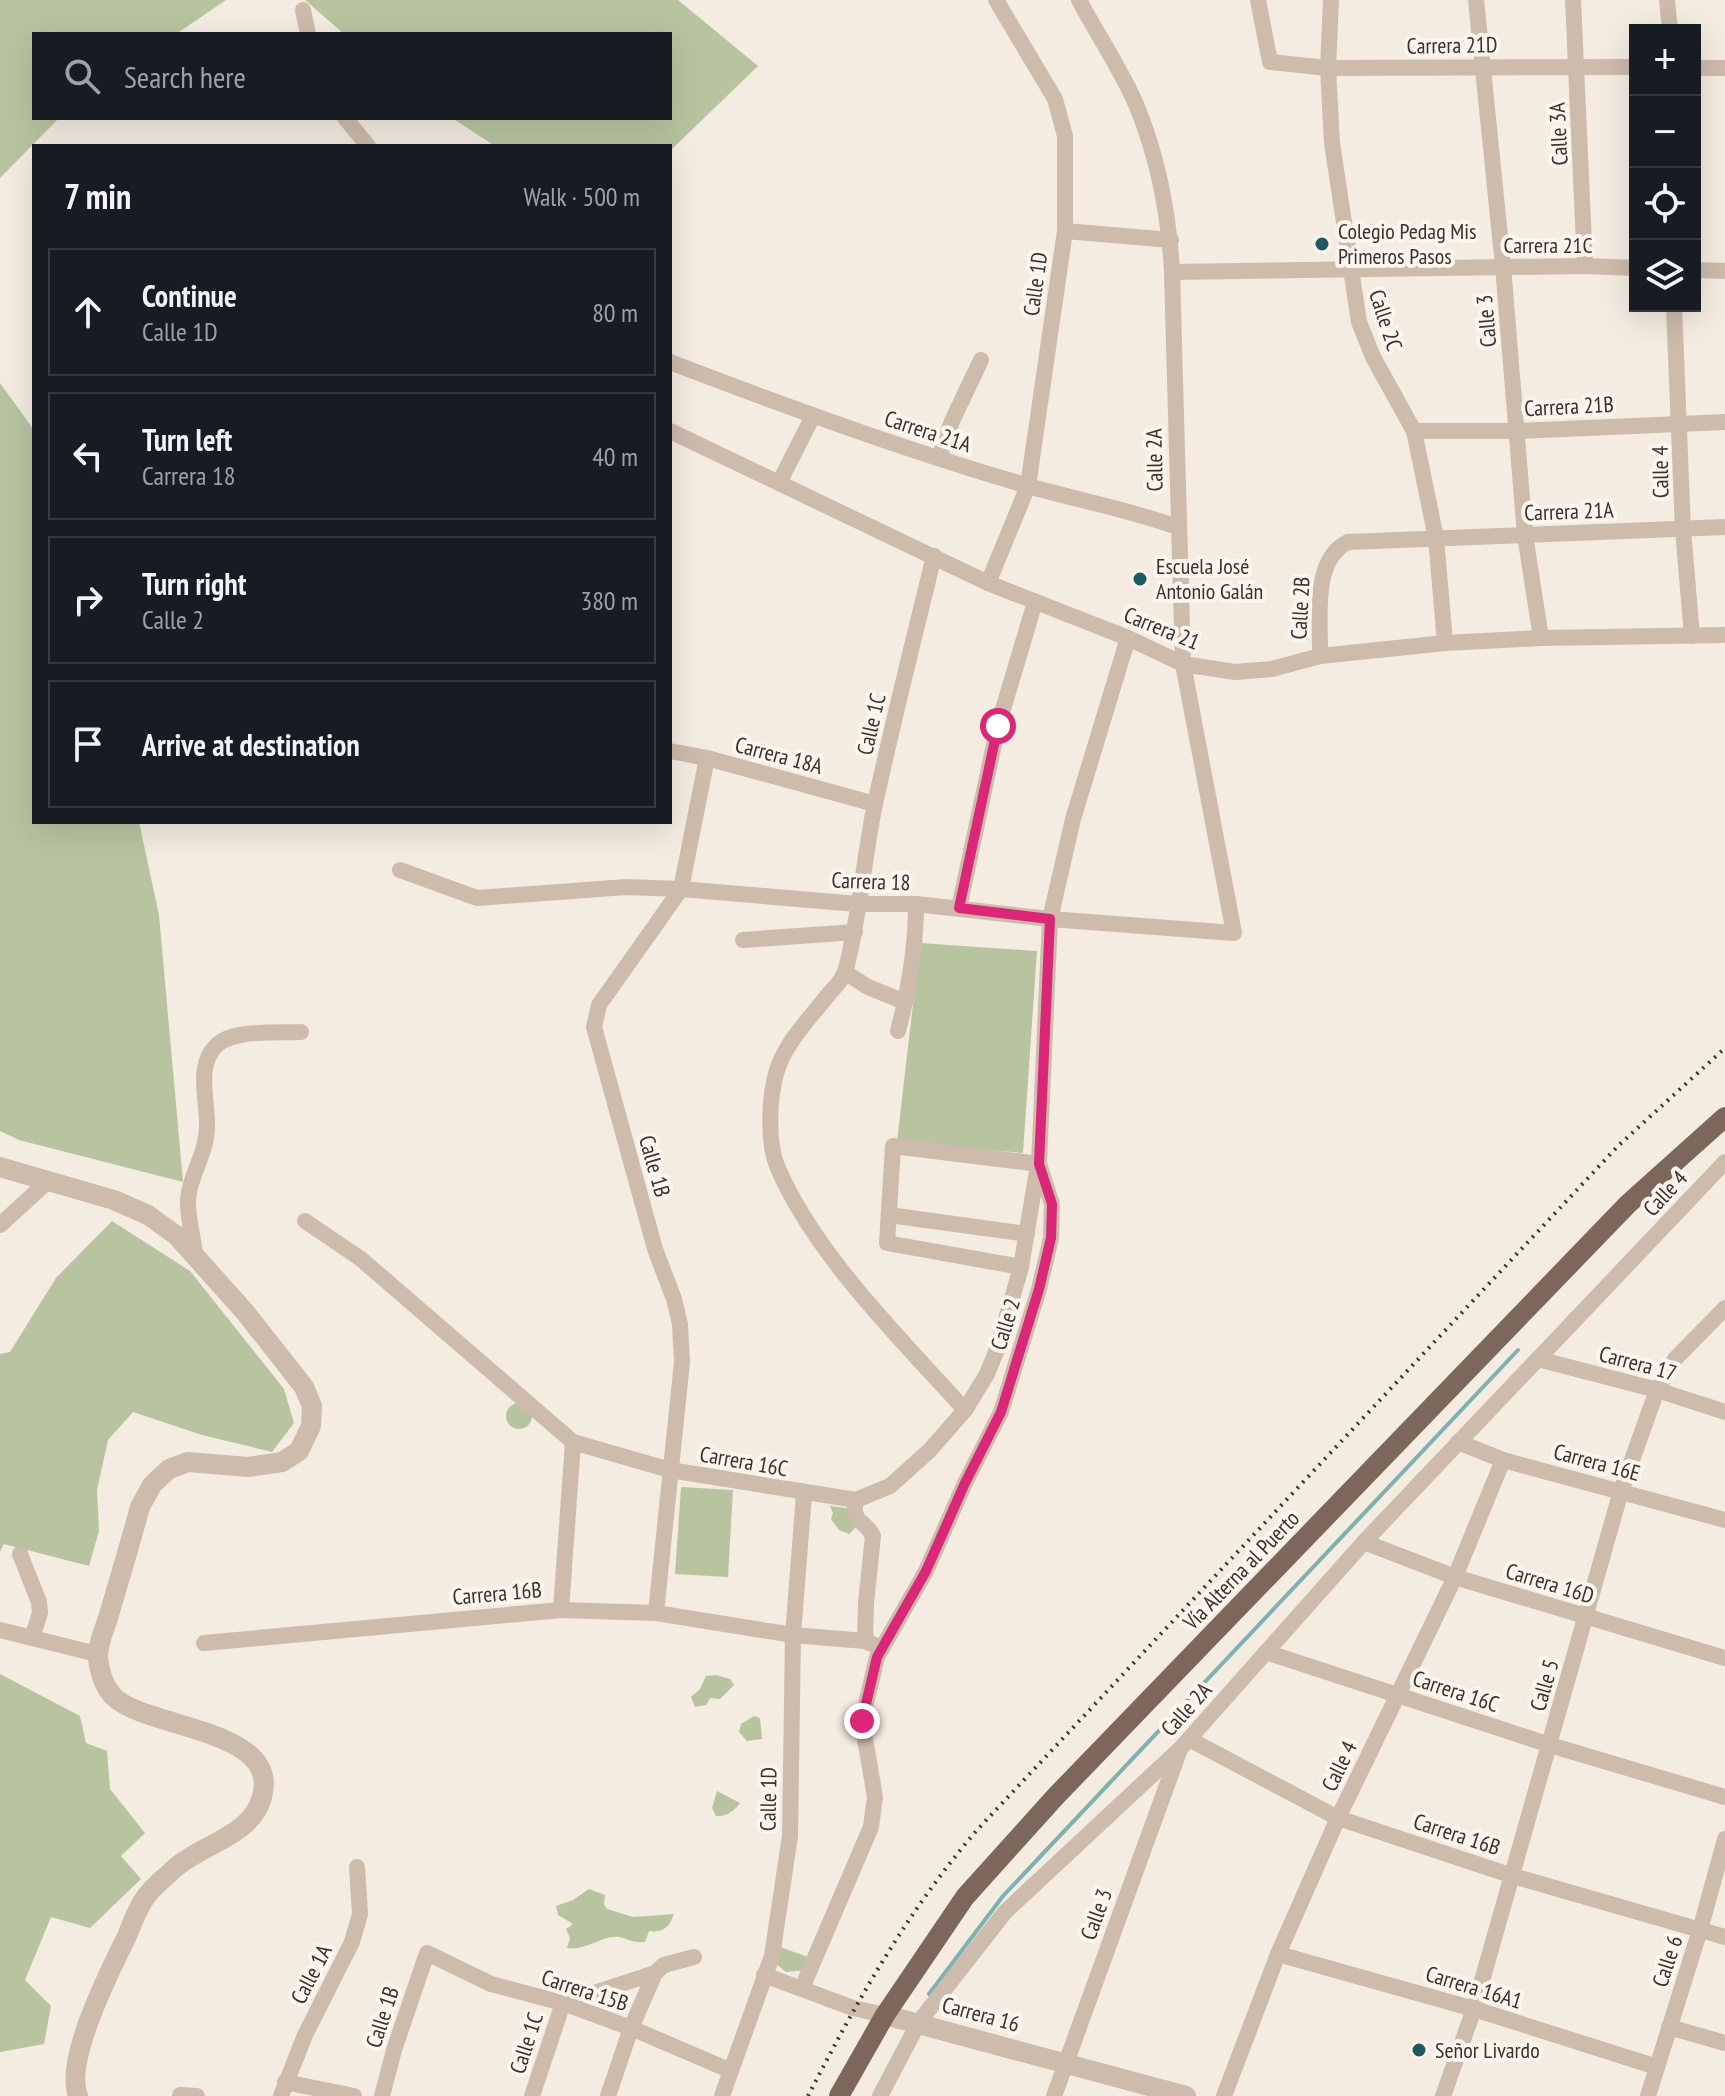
<!DOCTYPE html>
<meta charset="utf-8">
<style>
:root{--surface:#171b24;--page:#20242c;--text:#f1f3f6;--muted:#9ea1a6;--line:#363941}
body{margin:0;font-family:"PT Sans Narrow",sans-serif;background:var(--page);color:var(--text)}
.controls{position:absolute;right:24px;top:24px;display:grid;overflow:hidden;border-radius:0px;box-shadow:0 8px 32px #0002}
.controls button{width:72px;height:72px;display:grid;place-items:center;padding:0;border:0;border-bottom:2px solid var(--line);background:var(--surface);color:var(--text);font:40px sans-serif}
.stop{position:absolute;width:24px;height:24px;margin:-18px;border:6px solid #db2777;border-radius:50%;background:#fff}
.stop.end{background:#db2777;border-color:#fff;box-shadow:0 2px 8px #0008}
.list{margin:0;padding:0;list-style:none}
h2{display:flex;justify-content:space-between;align-items:center;height:104px;margin:0;padding:0 32px;font-size:34px}
h2 small{font-size:26px;font-weight:400;color:var(--muted)}
.list li{display:grid;grid-template-columns:52px 1fr auto;gap:24px;align-items:center;box-sizing:border-box;height:128px;margin:0 16px 16px;padding:0 16px;border:2px solid var(--line);border-radius:0px}
.list b{display:block;font-size:30px;white-space:nowrap}
.list p{margin:0;font-size:26px;white-space:nowrap;color:var(--muted)}
.list em{font-size:26px;font-style:normal;color:var(--muted)}
.icon{flex:none;width:44px;height:44px;fill:none;stroke:currentColor;stroke-width:2;stroke-linecap:round;stroke-linejoin:round}
.map{position:relative;flex:none;width:1725px;height:2096px;overflow:hidden}
.search{position:absolute;background:var(--surface);box-shadow:0 8px 32px #0002;left:32px;top:32px;width:640px;height:88px;display:flex;align-items:center;gap:20px;box-sizing:border-box;padding:0 28px;border-radius:0px;color:var(--muted);font-size:30px}
.panel{position:absolute;background:var(--surface);box-shadow:0 8px 32px #0002;left:32px;top:144px;width:640px;height:680px;border-radius:0px}
.map>svg:first-child{display:block}
</style>
<div class="map">
<svg width="1725" height="2096" viewBox="0 0 1725 2096">
<rect width="100%" height="100%" fill="#f4ebe1"/>
<g fill="#b8c4a0">
<polygon points="0,0 226,0 176,34 34,34 34,118 59,118 0,178"/>
<polygon points="305,0 678,0 758,66 670,151 670,146 495,146 452,118 670,118 670,34 344,34"/>
<polygon points="0,383 34,430 34,822 139,822 159,915 183,1182 19,1140 0,1131"/>
<polygon points="920,943 1037,951 1023,1153 897,1142"/>
<polygon points="112,1221 190,1271 284,1389 294,1423 272,1452 202,1435 133,1412 108,1440 97,1490 99,1531 89,1566 4,1544 0,1552 0,1354 10,1352 56,1278"/>
<circle cx="519" cy="1416" r="13"/>
<polygon points="681,1487 733,1490 728,1577 675,1574"/>
<polygon points="830,1506 846,1508 859,1524 849,1534 839,1530 831,1519 833,1513"/>
<polygon points="0,1674 80,1716 86,1743 107,1751 110,1789 145,1833 121,1856 141,1879 90,1928 51,1917 25,1980 51,2006 44,2044 0,2052"/>
<polygon points="716,1675 730,1679 734,1685 720,1699 710,1698 706,1705 695,1707 691,1697 700,1689 706,1676"/>
<polygon points="754,1716 760,1718 762,1739 747,1741 739,1732 741,1724"/>
<path d="M717,1791l23,12c-6,8 -14,14 -24,13l-4,-8z"/>
<path d="M589,1889l16,6 -1,9 3,5 26,8 41,-3c-5,13 -10,19 -25,17l-4,11c-15,1 -15,-3 -26,-5 -17,-2 -32,14 -52,11l3,-10 -4,-9 7,-5 -15,-9 -2,-9 17,-6z"/>
<polygon points="780,1947 811,1958 807,1970 786,1972 775,1963"/>
</g>
<g fill="none" stroke-linecap="round" stroke-linejoin="round">
<polyline stroke="#7fb0b2" stroke-width="4" points="929,1994 1003,1896 1518,1350"/>
<g stroke="#cdbbac" stroke-width="16">
<polyline points="1258,0 1270,62 1328,68 1635,67"/>
<polyline points="1331,0 1328,68 1332,143 1359,322 1373,357 1414,431 1436,538 1445,643"/>
<polyline points="1476,0 1503,266 1525,535 1541,638"/>
<polyline points="1573,0 1585,266"/>
<polyline points="1667,0 1670,30"/>
<polyline points="303,10 308,34"/>
<polyline points="1695,68 1725,68"/>
<polyline points="345,118 368,146"/>
<polyline points="1065,231 1171,240"/>
<polyline points="1695,270 1725,271"/>
<polyline points="1172,272 1585,266 1635,268"/>
<polyline points="1674,306 1683,530 1692,636"/>
<path d="M670,362c117,45 235,88 355,123 51,15 103,24 152,42"/>
<polyline points="670,431 988,583 1128,638 1183,664 1235,672 1272,669 1320,656 1445,643 1541,638 1725,635"/>
<polyline points="1414,431 1518,431 1725,422"/>
<polyline points="939,458 952,421 981,360"/>
<polyline points="779,483 813,416"/>
<path d="M934,556c-20,82 -41,165 -59,248 -11,53 -15,108 -28,161 -2,12 -11,21 -19,30 -18,23 -42,47 -51,75 -8,26 -10,71 0,96 37,88 124,173 188,244"/>
<polyline points="988,583 1028,486 1065,231 1065,136 1055,99 996,0"/>
<path d="M1320,656c1,-36 -9,-96 28,-114l377,-15"/>
<polyline points="670,751 707,758 875,804"/>
<path d="M400,870l77,28 149,-11 55,2 176,15h59l134,15 184,14 -51,-269 -11,-392c-3,-57 -13,-110 -34,-163 -15,-37 -40,-73 -59,-109"/>
<polyline points="959,908 998,726 1035,602"/>
<polyline points="743,940 855,932"/>
<polyline points="846,973 868,987 905,1002"/>
<path d="M898,1031c11,-42 18,-83 18,-127"/>
<polyline points="889,1215 1027,1234"/>
<polyline points="305,1221 361,1259 573,1442 670,1470 856,1500 890,1486 930,1450 965,1410 987,1374 998,1347 1021,1267 1038,1165"/>
<polyline points="0,1225 47,1182"/>
<path d="M195,1254c-2,-19 -8,-37 -7,-55 2,-25 19,-46 19,-72 1,-26 -12,-62 10,-82 17,-16 62,-12 84,-13"/>
<polyline points="1021,1267 887,1243 893,1146 1039,1164"/>
<polyline points="1538,1359 1657,1390 1725,1412"/>
<polyline points="1458,1442 1503,1460 1725,1520"/>
<path d="M856,1500c-5,24 9,19 17,36l-7,67 -1,38"/>
<polyline points="1364,1542 1455,1577 1725,1658"/>
<polyline points="20,1554 39,1602 40,1613 32,1638"/>
<polyline points="561,1610 573,1442"/>
<polyline points="656,1613 682,1362 680,1324 674,1299 655,1249 594,1027 599,1005 681,889 707,758"/>
<polyline points="0,1630 97,1654"/>
<polyline points="204,1643 561,1610 656,1613 793,1635 865,1641 882,1648"/>
<polyline points="1266,1652 1550,1745 1725,1797"/>
<polyline points="1189,1739 1338,1818 1513,1876 1725,1937"/>
<polyline points="1278,1954 1474,2009 1657,2067"/>
<polyline points="764,1975 853,2008 885,2015"/>
<polyline points="802,1988 871,1827 875,1797 862,1721 877,1657 926,1571 965,1483 1001,1412 1039,1289 1051,1238 1052,1204 1039,1164 1050,919 1073,819 1128,638"/>
<polyline points="1669,2027 1725,2043"/>
<polyline points="285,2082 354,2096"/>
<polyline points="180,2095 197,2096"/>
<polyline points="281,2096 305,2035 352,1942 360,1914 357,1867"/>
<polyline points="382,2096 394,2050 427,1953 491,1984 563,2003 631,2028 729,2070"/>
<polyline points="532,2096 563,2003 655,1973 664,1965 694,1957"/>
<polyline points="608,2096 631,2028 655,1973"/>
<polyline points="722,2096 772,1956 790,1836 793,1635 804,1494"/>
<polyline points="880,2096 919,2022 1005,1912 1181,1748 1364,1542 1725,1162"/>
<polyline points="1054,2096 1179,1752"/>
<polyline points="1224,2096 1278,1954 1338,1818 1455,1577 1503,1460"/>
<polyline points="1443,2096 1474,2009 1621,1491 1657,1390 1675,1359 1725,1308"/>
<polyline points="1648,2096 1700,1930 1725,1839"/>
</g>
<g stroke="#cdbbac" stroke-width="20">
<path d="M0,1167l114,33 34,15 29,21 68,76 59,75 8,19 -1,20 -12,25 -17,11 -34,5 -60,-5 -19,7 -17,16 -12,22c-10,37 -21,74 -32,111 -4,12 -11,28 -10,41 2,14 6,28 16,38 33,32 167,31 148,100 -10,39 -60,47 -87,71 -9,9 -23,19 -30,30 -8,11 -13,26 -18,38 -17,35 -63,124 -49,160"/>
<polyline points="885,2015 1186,2096"/>
</g>
<polyline stroke="#7d675c" stroke-width="20" points="839,2096 885,2015 965,1897 1056,1796 1628,1204 1725,1117"/>
<path stroke="#3b302b" stroke-width="4" stroke-dasharray="2 6" stroke-linecap="butt" d="M808,2096c49,-95 100,-186 170,-267l640,-683 107,-98"/>
</g>
<g fill="none" stroke-linecap="round" stroke-linejoin="round">
<polyline stroke="#db2777" stroke-width="10" points="862,1721 877,1657 926,1571 965,1483 1001,1412 1039,1289 1051,1238 1052,1204 1039,1164 1050,919 959,908 998,726"/>
</g>
<g fill="#1f5a5e" stroke="#fbf5ee" stroke-width="3">
<circle cx="1322" cy="244" r="8"/>
<circle cx="1140" cy="579" r="8"/>
<circle cx="1419" cy="2050" r="8"/>
</g>
<g text-anchor="middle" stroke-width="8" stroke-linejoin="round" paint-order="stroke">
<g font-size="22" fill="#3b302b" stroke="#fbf5ee">
<text transform="translate(1452 45) rotate(-1)" y="8">Carrera 21D</text>
<text transform="translate(1558 134) rotate(-93)" y="8">Calle 3A</text>
<text x="1548" y="253">Carrera 21C</text>
<text transform="translate(1035 284) rotate(-82)" y="8">Calle 1D</text>
<text transform="translate(1386 320) rotate(72)" y="8">Calle 2C</text>
<text transform="translate(1486 321) rotate(-95)" y="8">Calle 3</text>
<text transform="translate(1569 406) rotate(-3)" y="8">Carrera 21B</text>
<text transform="translate(928 431) rotate(18)" y="8">Carrera 21A</text>
<text transform="translate(1154 460) rotate(-91)" y="8">Calle 2A</text>
<text transform="translate(1660 472) rotate(-91)" y="8">Calle 4</text>
<text transform="translate(1569 511) rotate(-2)" y="8">Carrera 21A</text>
<text transform="translate(1300 608) rotate(-87)" y="8">Calle 2B</text>
<text transform="translate(1162 628) rotate(22)" y="8">Carrera 21</text>
<text transform="translate(871 724) rotate(-77)" y="8">Calle 1C</text>
<text transform="translate(779 755) rotate(15)" y="8">Carrera 18A</text>
<text transform="translate(871 881) rotate(2)" y="8">Carrera 18</text>
<text transform="translate(655 1166) rotate(74)" y="8">Calle 1B</text>
<text transform="translate(1665 1193) rotate(-47)" y="8">Calle 4</text>
<text transform="translate(1005 1324) rotate(-73)" y="8">Calle 2</text>
<text transform="translate(1638 1363) rotate(15)" y="8">Carrera 17</text>
<text transform="translate(744 1461) rotate(10)" y="8">Carrera 16C</text>
<text transform="translate(1597 1462) rotate(15)" y="8">Carrera 16E</text>
<text transform="translate(1241 1570) rotate(-46)" y="8">Vía Alterna al Puerto</text>
<text transform="translate(1550 1583) rotate(17)" y="8">Carrera 16D</text>
<text transform="translate(497 1593) rotate(-5)" y="8">Carrera 16B</text>
<text transform="translate(1544 1685) rotate(-74)" y="8">Calle 5</text>
<text transform="translate(1456 1691) rotate(18)" y="8">Carrera 16C</text>
<text transform="translate(1186 1709) rotate(-48)" y="8">Calle 2A</text>
<text transform="translate(1339 1766) rotate(-64)" y="8">Calle 4</text>
<text transform="translate(768 1799) rotate(-89)" y="8">Calle 1D</text>
<text transform="translate(1457 1834) rotate(18)" y="8">Carrera 16B</text>
<text transform="translate(1096 1914) rotate(-70)" y="8">Calle 3</text>
<text transform="translate(1667 1961) rotate(-72)" y="8">Calle 6</text>
<text transform="translate(311 1974) rotate(-63)" y="8">Calle 1A</text>
<text transform="translate(1474 1987) rotate(17)" y="8">Carrera 16A1</text>
<text transform="translate(585 1990) rotate(18)" y="8">Carrera 15B</text>
<text transform="translate(981 2014) rotate(15)" y="8">Carrera 16</text>
<text transform="translate(382 2017) rotate(-72)" y="8">Calle 1B</text>
<text transform="translate(526 2043) rotate(-72)" y="8">Calle 1C</text>
</g>
<g font-size="22" fill="#3b302b" stroke="#fbf5ee" text-anchor="start">
<text x="1338" y="239">Colegio Pedag Mis<tspan x="1338" dy="25">Primeros Pasos</tspan></text>
<text x="1156" y="574">Escuela José<tspan x="1156" dy="25">Antonio Galán</tspan></text>
<text x="1435" y="2058">Señor Livardo</text>
</g>
</g>
</svg>
<div class="controls">
<button>+</button>
<button>−</button>
<button><svg class="icon" aria-label="locate" viewBox="0 0 24 24"><circle cx="12" cy="12" r="6"/><path d="M12 2v4M12 18v4M2 12h4M18 12h4"/></svg></button>
<button><svg class="icon" aria-label="layers" viewBox="0 0 24 24"><path d="M12 4l9 5-9 5-9-5zM3 14l9 5 9-5"/></svg></button>
</div>
<div class="stop" style="left:998px;top:726px"></div>
<div class="stop end" style="left:862px;top:1721px"></div>
<div class="search"><svg class="icon" aria-label="search" viewBox="0 0 24 24"><circle cx="10" cy="10" r="6"/><path d="M15 15l6 6"/></svg>Search here</div>
<section class="panel">
<h2>7 min<small>Walk · 500 m</small></h2>
<ul class="list">
<li><svg class="icon" aria-label="ahead" viewBox="0 0 24 24"><path d="M12 20V5M6 11l6-6 6 6"/></svg><div><b>Continue</b><p>Calle 1D</p></div><em>80 m</em></li>
<li><svg class="icon" aria-label="left" viewBox="0 0 24 24"><path d="M17 20v-9H6M10 6l-5 5 5 5"/></svg><div><b>Turn left</b><p>Carrera 18</p></div><em>40 m</em></li>
<li><svg class="icon" aria-label="right" viewBox="0 0 24 24"><path d="M7 20v-9h11M14 6l5 5-5 5"/></svg><div><b>Turn right</b><p>Calle 2</p></div><em>380 m</em></li>
<li><svg class="icon" aria-label="arrive" viewBox="0 0 24 24"><path d="M6 21V4h12l-3 4 3 4H6"/></svg><div><b>Arrive at destination</b></div></li>
</ul>
</section>
</div>
